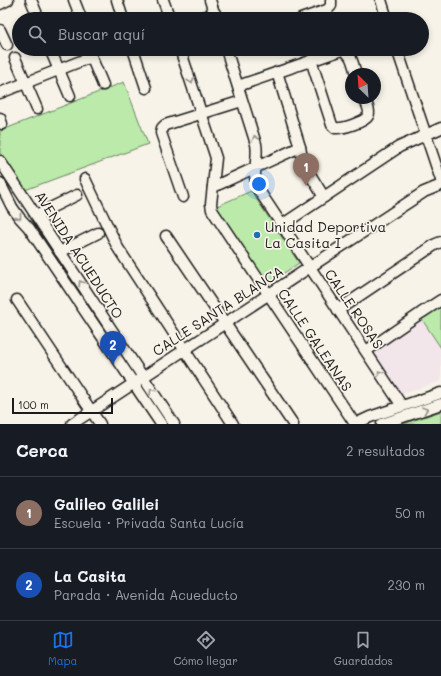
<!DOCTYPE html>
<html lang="es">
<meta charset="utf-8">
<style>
:root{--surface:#171b24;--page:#20242c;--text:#f1f3f6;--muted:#9ea1a6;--line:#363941;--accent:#1a73e8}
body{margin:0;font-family:Mali,sans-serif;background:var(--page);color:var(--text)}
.compass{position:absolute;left:345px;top:68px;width:36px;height:36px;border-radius:50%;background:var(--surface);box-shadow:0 2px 6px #0003;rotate:335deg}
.scale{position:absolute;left:12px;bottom:10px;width:101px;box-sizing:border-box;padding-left:4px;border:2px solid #1c1c1c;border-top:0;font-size:11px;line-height:14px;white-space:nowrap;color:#1c1c1c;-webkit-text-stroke:3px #f7f3e8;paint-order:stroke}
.you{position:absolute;left:259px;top:184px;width:14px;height:14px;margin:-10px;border:3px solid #fff;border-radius:50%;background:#1a73e8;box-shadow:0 0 0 6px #1a73e833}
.badge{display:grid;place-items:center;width:26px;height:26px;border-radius:50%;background:var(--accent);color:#fff;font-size:13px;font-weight:700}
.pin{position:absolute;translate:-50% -33px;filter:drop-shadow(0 1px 2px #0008)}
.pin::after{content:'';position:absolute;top:21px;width:14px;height:12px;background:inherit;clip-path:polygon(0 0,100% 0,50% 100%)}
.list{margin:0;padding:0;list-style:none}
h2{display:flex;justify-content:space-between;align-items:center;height:52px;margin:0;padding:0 16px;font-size:17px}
h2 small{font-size:13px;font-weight:400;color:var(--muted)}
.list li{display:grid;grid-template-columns:26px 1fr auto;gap:12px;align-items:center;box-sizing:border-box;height:72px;padding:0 16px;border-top:1px solid var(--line)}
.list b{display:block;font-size:15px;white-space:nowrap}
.list p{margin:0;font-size:13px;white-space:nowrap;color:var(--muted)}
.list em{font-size:13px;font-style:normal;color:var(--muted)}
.icon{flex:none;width:22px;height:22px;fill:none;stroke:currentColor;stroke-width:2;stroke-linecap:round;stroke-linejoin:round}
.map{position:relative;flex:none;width:441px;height:424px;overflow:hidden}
.search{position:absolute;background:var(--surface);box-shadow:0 2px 6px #0003;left:12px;right:12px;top:12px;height:44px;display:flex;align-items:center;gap:10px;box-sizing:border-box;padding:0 14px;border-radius:22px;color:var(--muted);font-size:15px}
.sheet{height:196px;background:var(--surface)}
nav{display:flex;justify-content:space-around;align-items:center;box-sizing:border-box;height:56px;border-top:1px solid var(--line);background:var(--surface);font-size:11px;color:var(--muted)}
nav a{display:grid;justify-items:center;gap:2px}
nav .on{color:var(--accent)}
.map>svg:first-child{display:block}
</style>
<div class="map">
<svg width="441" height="424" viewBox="0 0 441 424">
<rect width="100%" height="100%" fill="#f7f3e8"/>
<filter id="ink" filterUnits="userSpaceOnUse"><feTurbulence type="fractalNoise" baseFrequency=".025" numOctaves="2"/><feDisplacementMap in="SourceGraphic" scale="8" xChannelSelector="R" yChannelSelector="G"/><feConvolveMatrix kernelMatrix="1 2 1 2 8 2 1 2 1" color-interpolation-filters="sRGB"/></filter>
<g filter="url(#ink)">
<polygon fill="#f3e6ea" points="421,318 441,348 441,381 400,395 371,351"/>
<g fill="#bbeaaa" stroke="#6c8363">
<polygon points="124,82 148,144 25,190 0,153 0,131"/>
<polygon points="251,191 299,263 266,285 215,207"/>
<polygon points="441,305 441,348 421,318"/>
<polygon points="441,411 441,424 403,424"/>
</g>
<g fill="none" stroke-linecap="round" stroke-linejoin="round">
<g stroke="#1c1c1c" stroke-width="13">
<g id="minor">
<polyline points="31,0 39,19"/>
<polyline points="74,0 81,18"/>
<polyline points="117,0 123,19"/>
<polyline points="163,0 170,19"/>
<polyline points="210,0 216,19"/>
<polyline points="381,0 387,19"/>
<polyline points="0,4 8,0"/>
<polyline points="198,19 215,13"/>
<polyline points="301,19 327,10 331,6 331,0"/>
<polyline points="0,30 7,45"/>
<polyline points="50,49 70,96"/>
<polyline points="88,49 103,85"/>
<polyline points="133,49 146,88"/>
<polyline points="180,49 216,158 211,204 212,210 355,424"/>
<path d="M226,49l30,95c3,15 -5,30 2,45l144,217"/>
<polyline points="397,49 441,180"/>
<polyline points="15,58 37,109"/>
<path d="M311,60l21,65 3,3c7,1 30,-6 33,-12 3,-5 -2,-13 -4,-18"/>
<polyline points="277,72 300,147 303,163 324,197"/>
<path d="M238,86l104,-36c10,3 11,15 14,24"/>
<polyline points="0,93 91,57"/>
<polyline points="0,118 2,124"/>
<polyline points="0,161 174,424"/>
<polyline points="85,179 118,248 233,424"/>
<polyline points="0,183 12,207 19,217 29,228 161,424"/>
<polyline points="213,187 300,147"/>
<polyline points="183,197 161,133 162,128 165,125 242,101"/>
<polyline points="36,215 77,195"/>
<polyline points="282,225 399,147 441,128"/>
<polyline points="166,236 293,424"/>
<polyline points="60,252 98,233"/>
<polyline points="17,300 100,424"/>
<polyline points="338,310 436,244 441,242"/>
<polyline points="366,351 421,313 441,300"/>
<polyline points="72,424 424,192 441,185"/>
<polyline points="355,424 370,417 441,393"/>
<polyline points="382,424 441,404"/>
</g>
</g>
<use href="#minor" stroke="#f7f3e8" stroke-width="10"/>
</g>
<defs><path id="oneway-chevron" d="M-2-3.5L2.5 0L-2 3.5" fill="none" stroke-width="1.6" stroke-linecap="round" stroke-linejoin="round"/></defs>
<g stroke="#94928c">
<use href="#oneway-chevron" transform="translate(191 81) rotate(71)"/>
<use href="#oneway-chevron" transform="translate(255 138) rotate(-107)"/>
<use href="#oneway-chevron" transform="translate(19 217) rotate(51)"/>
<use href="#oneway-chevron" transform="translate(81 283) rotate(-123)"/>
<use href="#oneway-chevron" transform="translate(380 373) rotate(-124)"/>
<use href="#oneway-chevron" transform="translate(152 391) rotate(-123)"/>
<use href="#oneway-chevron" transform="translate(425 410) rotate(-19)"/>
</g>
</g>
<circle fill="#1f6fb2" stroke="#f7f3e8" stroke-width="1.5" cx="257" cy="235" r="4"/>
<g text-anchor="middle" stroke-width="3.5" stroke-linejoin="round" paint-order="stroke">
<g font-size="14" fill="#1c1c1c" stroke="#f7f3e8" text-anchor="start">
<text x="265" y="232">Unidad Deportiva<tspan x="265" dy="16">La Casita I</tspan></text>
</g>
<g font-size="14" fill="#1c1c1c" stroke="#f7f3e8">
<text transform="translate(79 255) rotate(57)" y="5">AVENIDA ACUEDUCTO</text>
<text transform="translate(354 309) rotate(56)" y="5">CALLE ROSAS</text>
<text transform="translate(218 311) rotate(-33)" y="5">CALLE SANTA BLANCA</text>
<text transform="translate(315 340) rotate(56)" y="5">CALLE GALEANAS</text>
</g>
</g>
</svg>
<svg class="compass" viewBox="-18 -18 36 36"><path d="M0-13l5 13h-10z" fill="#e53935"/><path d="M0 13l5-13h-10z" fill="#9ea1a6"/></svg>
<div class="scale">100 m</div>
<div class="you"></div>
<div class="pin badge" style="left:306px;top:186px;background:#8d6e63">1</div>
<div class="pin badge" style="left:113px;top:364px;background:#1a4fb4">2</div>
<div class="search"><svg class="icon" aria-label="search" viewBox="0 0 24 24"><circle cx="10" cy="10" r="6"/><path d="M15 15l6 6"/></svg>Buscar aquí</div>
</div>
<section class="sheet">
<h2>Cerca<small>2 resultados</small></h2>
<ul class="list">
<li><span class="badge" style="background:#8d6e63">1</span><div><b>Galileo Galilei</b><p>Escuela · Privada Santa Lucía</p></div><em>50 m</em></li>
<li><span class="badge" style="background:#1a4fb4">2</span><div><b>La Casita</b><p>Parada · Avenida Acueducto</p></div><em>230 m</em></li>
</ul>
</section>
<nav>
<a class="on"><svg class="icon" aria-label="map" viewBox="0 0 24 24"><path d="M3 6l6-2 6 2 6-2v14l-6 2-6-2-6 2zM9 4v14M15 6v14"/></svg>Mapa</a>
<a><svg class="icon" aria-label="directions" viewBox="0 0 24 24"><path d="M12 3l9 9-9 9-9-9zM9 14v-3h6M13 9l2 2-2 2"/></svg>Cómo llegar</a>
<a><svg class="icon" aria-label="saved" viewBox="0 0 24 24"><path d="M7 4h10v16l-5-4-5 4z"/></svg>Guardados</a>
</nav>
